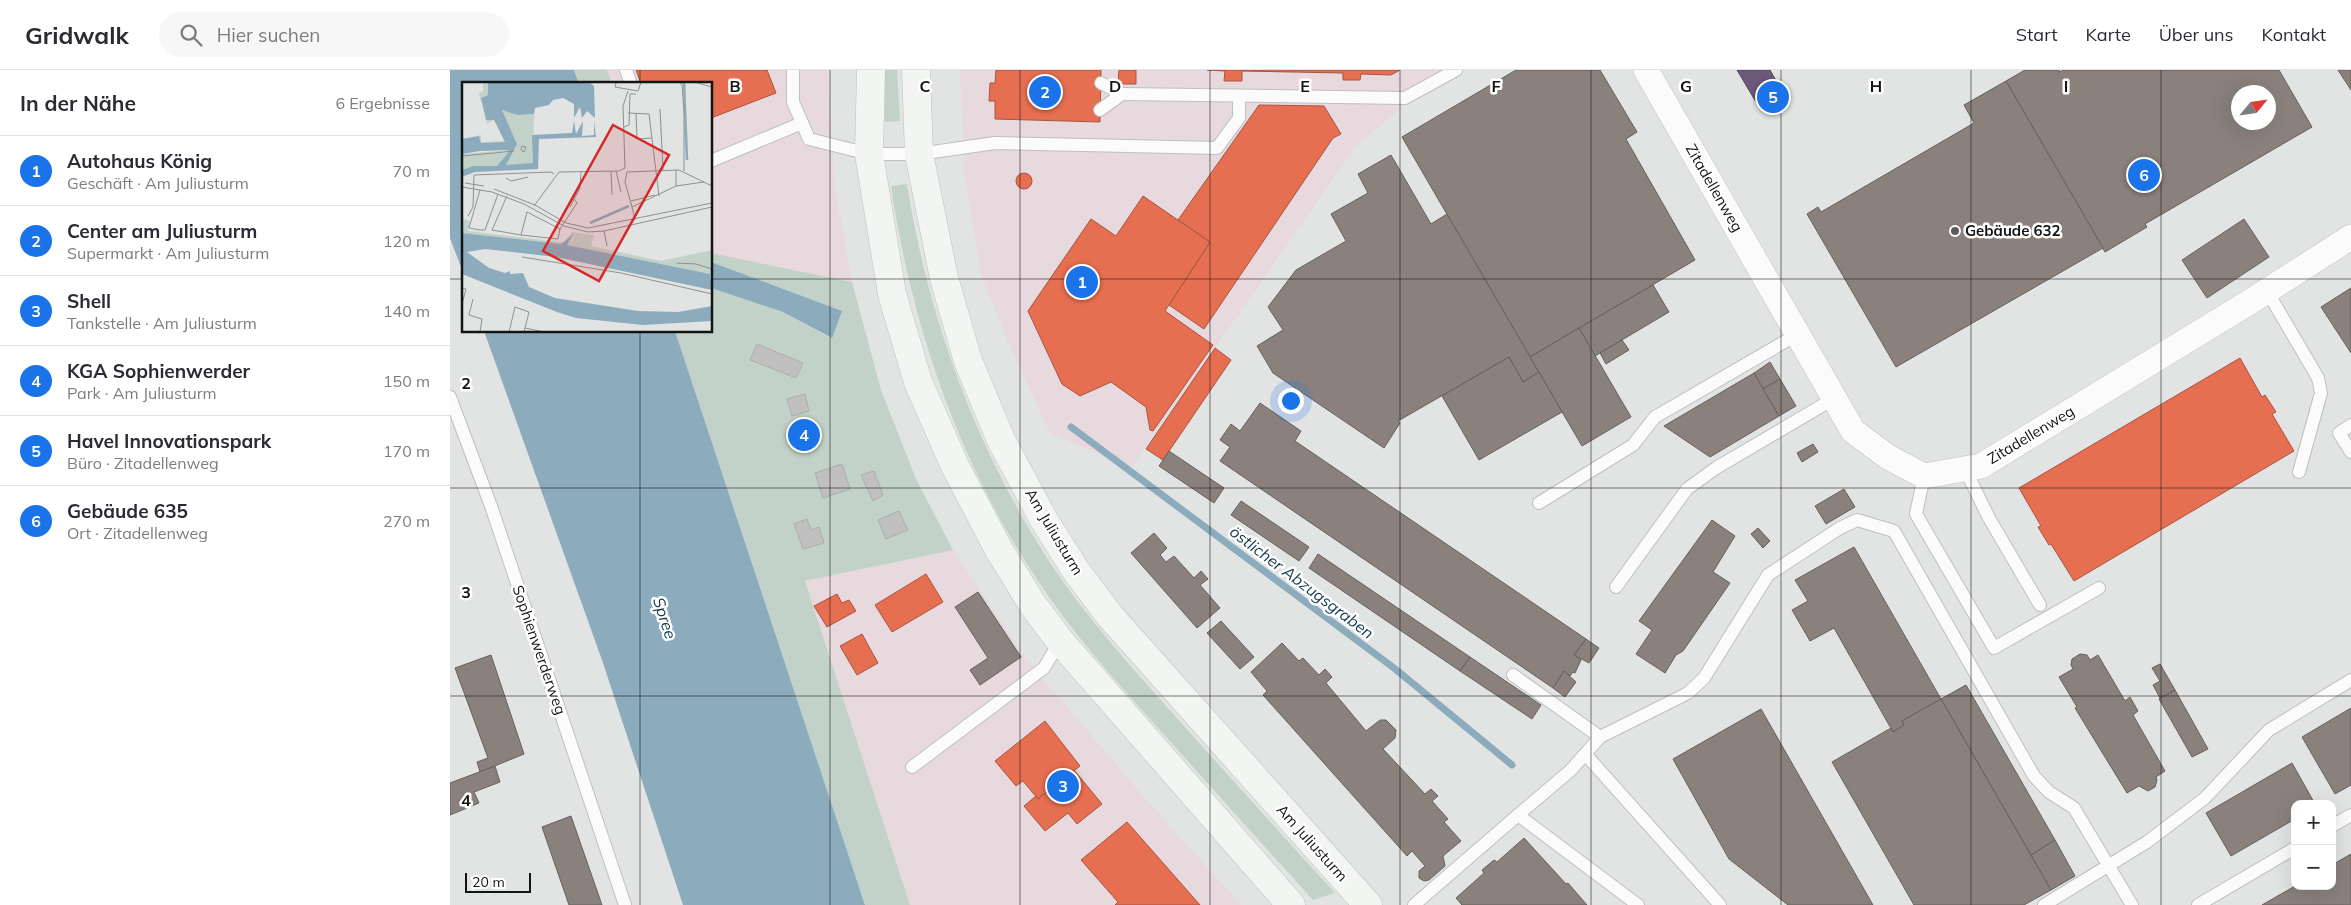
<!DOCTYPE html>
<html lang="de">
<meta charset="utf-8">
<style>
:root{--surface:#fff;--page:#f7f7f7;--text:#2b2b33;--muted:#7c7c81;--line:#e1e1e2;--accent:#1a73e8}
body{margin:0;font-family:Mulish,sans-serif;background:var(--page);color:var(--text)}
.controls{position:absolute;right:15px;bottom:15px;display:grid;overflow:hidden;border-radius:10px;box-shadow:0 5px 20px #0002}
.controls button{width:45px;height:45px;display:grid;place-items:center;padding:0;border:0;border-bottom:1px solid var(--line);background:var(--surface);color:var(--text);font:25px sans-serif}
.compass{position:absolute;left:1781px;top:15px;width:45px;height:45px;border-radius:50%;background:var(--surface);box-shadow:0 5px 20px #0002;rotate:61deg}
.scale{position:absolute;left:15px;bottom:12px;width:66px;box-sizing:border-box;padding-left:5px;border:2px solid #131414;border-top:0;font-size:14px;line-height:18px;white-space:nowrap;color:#131414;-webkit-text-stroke:4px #fff;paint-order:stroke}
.you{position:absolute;left:840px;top:330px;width:18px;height:18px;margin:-12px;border:4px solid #fff;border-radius:50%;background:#1a73e8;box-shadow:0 0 0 8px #1a73e833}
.badge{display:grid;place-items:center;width:32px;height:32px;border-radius:50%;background:var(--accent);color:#fff;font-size:16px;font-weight:700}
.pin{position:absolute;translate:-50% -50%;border:2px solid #fff;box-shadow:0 1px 5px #0006}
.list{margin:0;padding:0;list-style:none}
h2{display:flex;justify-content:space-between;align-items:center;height:65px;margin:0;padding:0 20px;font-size:21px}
h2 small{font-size:16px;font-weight:400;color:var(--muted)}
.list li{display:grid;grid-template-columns:32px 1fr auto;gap:15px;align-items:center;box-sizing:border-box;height:70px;padding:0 20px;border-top:1px solid var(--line)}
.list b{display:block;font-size:19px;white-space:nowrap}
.list p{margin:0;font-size:16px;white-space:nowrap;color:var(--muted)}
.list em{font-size:16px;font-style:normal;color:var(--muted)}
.icon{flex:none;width:28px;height:28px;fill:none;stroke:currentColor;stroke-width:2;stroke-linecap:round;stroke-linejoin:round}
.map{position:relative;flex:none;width:1901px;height:835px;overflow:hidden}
header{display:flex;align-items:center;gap:30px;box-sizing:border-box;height:70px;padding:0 25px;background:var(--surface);border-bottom:1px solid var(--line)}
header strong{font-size:24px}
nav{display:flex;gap:28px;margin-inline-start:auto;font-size:18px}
.search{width:350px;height:45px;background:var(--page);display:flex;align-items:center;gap:12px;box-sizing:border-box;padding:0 18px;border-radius:28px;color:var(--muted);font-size:19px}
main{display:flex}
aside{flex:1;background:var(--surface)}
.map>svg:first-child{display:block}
</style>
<header>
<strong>Gridwalk</strong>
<div class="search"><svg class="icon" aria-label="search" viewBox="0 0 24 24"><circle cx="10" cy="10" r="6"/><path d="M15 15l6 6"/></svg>Hier suchen</div>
<nav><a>Start</a><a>Karte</a><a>Über uns</a><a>Kontakt</a></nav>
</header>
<main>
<aside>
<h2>In der Nähe<small>6 Ergebnisse</small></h2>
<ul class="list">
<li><span class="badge">1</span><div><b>Autohaus König</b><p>Geschäft · Am Juliusturm</p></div><em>70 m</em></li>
<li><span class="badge">2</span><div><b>Center am Juliusturm</b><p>Supermarkt · Am Juliusturm</p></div><em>120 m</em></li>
<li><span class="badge">3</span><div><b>Shell</b><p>Tankstelle · Am Juliusturm</p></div><em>140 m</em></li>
<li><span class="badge">4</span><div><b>KGA Sophienwerder</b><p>Park · Am Juliusturm</p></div><em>150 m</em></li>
<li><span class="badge">5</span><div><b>Havel Innovationspark</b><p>Büro · Zitadellenweg</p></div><em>170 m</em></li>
<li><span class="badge">6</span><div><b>Gebäude 635</b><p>Ort · Zitadellenweg</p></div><em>270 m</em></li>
</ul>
</aside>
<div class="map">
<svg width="1901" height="835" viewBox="0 0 1901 835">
<rect width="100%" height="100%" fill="#e2e3e3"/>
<g fill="#e7d9dd">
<polygon points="157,0 378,0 385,119 402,212 261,183 261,14 162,14"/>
<polygon points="510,0 1015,0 958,32 906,76 681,398 600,363 562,281 531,205 514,101"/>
<polygon points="503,480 577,590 698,732 791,835 460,835 355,511"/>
</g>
<g fill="#c3d2c8">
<polygon points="124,0 157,0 162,14 129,14"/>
<polygon points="435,0 447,0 450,51 435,52"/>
<path d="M457,114c21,132 66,257 138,371 40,62 90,116 139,171 50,56 100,111 151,167l-22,7c-48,-53 -97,-107 -145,-161 -36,-40 -73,-80 -105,-123 -95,-126 -149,-276 -172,-430z"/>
<polygon points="261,183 402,212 431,320 466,409 503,480 355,511 460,835 415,835 225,261 261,261 261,218 333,242 381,268 391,241 261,192"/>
</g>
<g fill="#8cacbe">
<polygon points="0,0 124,0 129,14 14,14 14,205 0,168"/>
<polygon points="261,192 392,241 382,268 333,242 261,218"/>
<polygon points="34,261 225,261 415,835 233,835 152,590"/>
</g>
<g fill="#e76f51" stroke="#a7543f">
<polygon points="186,0 317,0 326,23 261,48 261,14 191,14"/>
<polygon points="546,0 651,0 650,52 545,49 545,31 539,31 540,13 545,13"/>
<polygon points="669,0 686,0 686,14 668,14"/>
<polygon points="757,0 950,0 941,5 911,4 910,10 893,10 893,3 792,1 792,11 774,11 775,1"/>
<polygon points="809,35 874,36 891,64 883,68 754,259 719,235 760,172 728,150"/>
<circle cx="574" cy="111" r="8"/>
<polygon points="693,126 760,172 715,241 763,275 703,361 700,360 696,337 661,312 630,326 612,314 578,241 641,149 666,166"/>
<polygon points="765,278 781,290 713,390 696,379"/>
<polygon points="1790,288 1812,327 1815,325 1826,342 1822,344 1844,381 1624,511 1601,474 1599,475 1588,457 1591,456 1569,418"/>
<polygon points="476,504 493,532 442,562 425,535"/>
<polygon points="387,524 392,533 399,530 406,541 377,557 364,536"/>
<polygon points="412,564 428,593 407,605 390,576"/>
<polygon points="595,651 630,696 588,729 573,711 566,716 545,691"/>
<polygon points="624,700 652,734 627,754 618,743 595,761 574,736 586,726 588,729"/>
<polygon points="677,752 750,835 665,835 668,832 631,790"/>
</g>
<polygon fill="#6d597a" stroke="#52445b" points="1287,0 1320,0 1330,18 1327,20 1332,29 1314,39 1309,30 1306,32"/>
<g fill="#8a817c" stroke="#66605d" fill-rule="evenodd">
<polygon points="1066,0 1150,0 1187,62 1176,69 1245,190 1080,287 952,67"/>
<path d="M1575,0h34l1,2 3,-2h216l33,57 -167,97 2,3 -42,25 -99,-171zM1788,22h30v30h-30z"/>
<polygon points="1888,0 1901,0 1901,20"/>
<polygon points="1556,11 1653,178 1446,297 1357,144 1368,137 1371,142 1524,53 1514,35"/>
<polygon points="941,85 981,154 997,144 1089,302 1073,312 1059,287 948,351 950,353 934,378 823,303 807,276 833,260 818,237 846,200 896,171 881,144 918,123 908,104"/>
<polygon points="1794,149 1819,187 1757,228 1732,190"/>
<polygon points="1203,215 1219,242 1145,286 1129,258"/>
<polygon points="1901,218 1901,283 1871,237"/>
<polygon points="1129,258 1181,347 1132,376 1080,287"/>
<polygon points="1172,270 1179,280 1156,294 1150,283"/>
<polygon points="1059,287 1073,312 1089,302 1112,342 1029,390 992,326"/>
<polygon points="1320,292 1330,309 1313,319 1304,303"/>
<polygon points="1304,303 1329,346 1260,387 1214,356"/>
<polygon points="1330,309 1346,336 1329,346 1313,319"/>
<polygon points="810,333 851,361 845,371 1136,569 1124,585 1131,590 1125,603 1123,602 1120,606 1114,601 1103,618 770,391 780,377 770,370 781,354 790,361"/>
<polygon points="1363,374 1368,382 1352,392 1347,383"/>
<polygon points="719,381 774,418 764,433 709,396"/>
<polygon points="1394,419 1405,437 1376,454 1365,436"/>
<polygon points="791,431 859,477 849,491 781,445"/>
<polygon points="1262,450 1285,466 1263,502 1280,513 1233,581 1226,585 1215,603 1186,584 1202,560 1189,551"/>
<polygon points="1308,458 1320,471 1313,478 1301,464"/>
<polygon points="704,463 717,478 710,485 716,492 724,486 744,508 751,501 758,509 750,515 770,538 747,558 681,483"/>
<polygon points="1404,477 1491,629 1452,651 1454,655 1443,662 1384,558 1360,571 1342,540 1358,531 1345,510"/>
<polygon points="868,484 1020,587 1010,601 859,498"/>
<polygon points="528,522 571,587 530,615 520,600 538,588 505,537"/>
<polygon points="771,551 804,587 790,599 757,563"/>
<polygon points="1136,569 1149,578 1139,593 1124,585"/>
<polygon points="832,573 849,591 853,588 869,605 875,599 882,607 876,613 916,661 930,650 936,650 946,660 945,668 933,679 975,724 981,719 988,726 982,731 998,749 994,752 1011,771 993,786 995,796 979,810 974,811 969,808 969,801 975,796 962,781 957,786 813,625 817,621 801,602"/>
<polygon points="1630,584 1637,585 1640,590 1648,585 1675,631 1680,627 1688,641 1683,645 1715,701 1706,707 1707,710 1705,717 1698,721 1689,716 1677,723 1625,638 1627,637 1609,607 1623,599 1621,595 1622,589"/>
<polygon points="41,585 74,684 30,702 27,692 38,688 5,598"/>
<polygon points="1020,587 1091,635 1082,649 1010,601"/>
<polygon points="1710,594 1725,620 1710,628 1703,615 1710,611 1702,598"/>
<polygon points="1114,601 1126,612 1115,627 1103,618"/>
<polygon points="1516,615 1605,770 1581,785 1491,629"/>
<polygon points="1725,620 1758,679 1742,687 1709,629"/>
<polygon points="1491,629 1601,820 1574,835 1464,835 1382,692 1441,658 1443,662 1454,655 1452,651"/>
<polygon points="1901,638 1901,715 1885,724 1852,667"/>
<polygon points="1311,639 1423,835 1338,835 1279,789 1223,689"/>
<polygon points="1842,693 1865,734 1845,734 1845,749 1781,786 1756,743"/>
<polygon points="45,696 50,712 24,722 29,733 0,745 0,713"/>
<polygon points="121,746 152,835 119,835 92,757"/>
<polygon points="1074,768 1116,814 1118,813 1137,835 1012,835 1006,828 1034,803 1032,800 1044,790 1047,792"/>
<polygon points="1605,770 1625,806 1601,820 1581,785"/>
<polygon points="1901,784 1901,835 1812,835 1845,816 1882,816 1882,795"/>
</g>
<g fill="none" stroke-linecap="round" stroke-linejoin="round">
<polyline stroke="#8cacbe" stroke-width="7" points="621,357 944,598 1062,695"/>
</g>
<g fill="#c0c0c0" stroke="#adadad">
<polygon points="307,274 353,293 346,308 300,290"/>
<polygon points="355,324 359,341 342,346 337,329"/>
<polygon points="392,394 400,419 373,428 365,403"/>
<polygon points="424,401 433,425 423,431 411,405"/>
<polygon points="449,441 458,460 436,469 428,450"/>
<polygon points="357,449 361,460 369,457 374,473 353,479 344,454"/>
</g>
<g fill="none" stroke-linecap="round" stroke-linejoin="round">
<g stroke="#bec0c0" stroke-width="14">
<g id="lane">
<polyline points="176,0 181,14"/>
<polyline points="343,0 343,32 359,69 419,84 469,84 545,73 767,78 789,48 789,27"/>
<polyline points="672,24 955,28 1006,0"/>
<polyline points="650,40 672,24 651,13"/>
<polyline points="261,91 352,53"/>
<polyline points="1817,221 1868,308 1871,323 1849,402"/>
<polyline points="0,327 41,436 175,835"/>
<polyline points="1901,355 1889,363 1901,382"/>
<polyline points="1515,399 1539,448 1590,535"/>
<polyline points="1474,406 1466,444 1544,578 1649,518"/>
<polyline points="1089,433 1183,375 1205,347 1348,264"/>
<polyline points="1166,517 1237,419 1266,398 1385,328"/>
<polyline points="1063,605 1150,667"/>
<polyline points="1136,685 1270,835"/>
<polyline points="462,697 594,598 610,571"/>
<polyline points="1068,745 1121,700 1150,667 1238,623 1254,608 1318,505 1390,458 1407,450 1444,461 1584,706 1599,722 1624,738 1682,835"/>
<polyline points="1882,756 1901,745"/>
<polyline points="964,835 1068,745 1188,835"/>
<polyline points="1594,835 1697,772 1755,728 1819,660 1901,610"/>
<polyline points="1748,835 1845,778"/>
</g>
</g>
<g stroke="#bec0c0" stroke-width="26">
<polyline id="street" points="1196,0 1403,361 1438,387 1474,406 1531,396 1798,233 1901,167"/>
</g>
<g stroke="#bec0c0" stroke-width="29">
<g id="secondary">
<polyline points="421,0 419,84 442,224 468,312 505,396 549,480 583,535 610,571 841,835"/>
<polyline points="466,0 469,84 494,208 518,291 551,370 594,450 626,501 660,546 918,835"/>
</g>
</g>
<use href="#lane" stroke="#fbfbfb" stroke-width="12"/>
<use href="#street" stroke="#fbfbfb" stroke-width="25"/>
<use href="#secondary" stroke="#f3f5f2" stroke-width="28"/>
</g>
<path fill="none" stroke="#131414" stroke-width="1" stroke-opacity="0.55" d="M190,0v14M380,0v835M570,0v835M760,0v835M950,0v835M1141,0v835M1331,0v835M1521,0v835M1711,0v835M0,209h14M261,209h1640M190,261v574M0,418h1901M0,626h1901"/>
<circle fill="#5b5c5c" stroke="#fff" stroke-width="2" cx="1505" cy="161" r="5"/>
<g text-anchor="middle" stroke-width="5" stroke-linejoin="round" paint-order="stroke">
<g font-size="15" fill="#131414" stroke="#fff">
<text transform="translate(1264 118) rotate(60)" y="5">Zitadellenweg</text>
<text transform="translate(1581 365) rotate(-31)" y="5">Zitadellenweg</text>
<text transform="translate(604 462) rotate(59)" y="5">Am Juliusturm</text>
<text transform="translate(89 580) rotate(71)" y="5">Sophienwerderweg</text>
<text transform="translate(862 773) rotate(48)" y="5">Am Juliusturm</text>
</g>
<g font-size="15" font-weight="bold" fill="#131414" stroke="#fff" text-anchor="start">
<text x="1515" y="166">Gebäude 632</text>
</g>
<g font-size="16" font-style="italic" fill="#123a4e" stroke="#fff">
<text transform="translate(852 512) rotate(37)" y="6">östlicher Abzugsgraben</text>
<text transform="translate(215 548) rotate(72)" y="6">Spree</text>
</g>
</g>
<g transform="translate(12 12)">
<rect width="250" height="250" fill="#e2e3e3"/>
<path d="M21,0h5v13l-7,3 5,22h8l11,21v1l-24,1 -2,-6v-1l-17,3 19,-4v7l24,-1 -11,-21 -7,4 -8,-31 4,-2zM43,27l13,6 16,-1 -1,50 -28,1 12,-22 -15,-31zM47,68l-5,11 -7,5h-24l-11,4v-16zM1,137l7,2 -2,10 91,11h5l8,-10 22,3 -3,11 70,15 51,-11v26l-145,-31 8,-10 -14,9 -99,-11z" fill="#c3d2c8"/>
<path d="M26,0h101l5,4 1,32 -8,-7 -5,7 -2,-11 -6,11v-14l-11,-6 -10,2 -4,5 -14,3 -1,6 -16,1 -16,-5 15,34 -11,21 27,-2 -1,-28 40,-2 2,-12 2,13 7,-13 -1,15 12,-1v-14l2,16 -57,2 -1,30 -63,3 -13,5v-7l11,-4h24l11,-13v-3l-28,1 -18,3v-15l17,-3 2,7 24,-1 -11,-22h-8l-5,-22 7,-3zM0,151l99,11 13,-10 -7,11 143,29 2,16 -156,-33 -71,-8 -18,3 22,16 16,5 5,-2v3l13,-1 6,14 26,11 83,13 40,1 34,-6v15l-69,4 -67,-7 -19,-6 -95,-38z" fill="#8cacbe"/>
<path fill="none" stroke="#8cacbe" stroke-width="2.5" d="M222,0l3,78M128,141l39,-17"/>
<path fill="none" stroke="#8f9090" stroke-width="1" d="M150,0l4,1 -1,4 23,4 3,-9M187,0h20M217,0l3,3 2,28v58M232,0l18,5M198,27l3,61M166,31l21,1 10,82M174,31l1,26 15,-1M162,45l5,-2 1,-31h6M60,64l4,1 -2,5 -3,-2zM0,74l52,-5M149,89l1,24M154,89l5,21M44,96l5,3 17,-4M3,101l19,3M214,104l28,-4M0,105l30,5 32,12 40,22 24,6 16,-1 108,-24M32,107l41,16 31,18 22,5 124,-25M18,108l-11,38 11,2h5l13,-36M45,114l-15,34 29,5M169,119l24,-6M72,124l25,-34 60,-1 6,-3 -2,-62 5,-15M108,125l10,-19 1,-16M170,125l-7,-25 2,-10 52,-2 33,16M6,134l5,-9 1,-32 77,-3 3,2M173,138l-3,-13 44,-21v-16M98,147l-33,-17 -6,23 37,4 2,-10 17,-26 -3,-4M142,149l3,15M60,175l99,16 91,21M215,181l19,1 16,5M0,206l4,1 -4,15M11,217l-4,16 13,4 -2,13M63,246l19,4M47,250l6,-25 14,5 -5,20"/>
<path fill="#d62828" fill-opacity="0.15" stroke="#d62828" stroke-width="2.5" d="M151,43l56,30 -70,126 -56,-30z"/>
<rect width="250" height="250" fill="none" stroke="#131414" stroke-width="2.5"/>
</g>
<g font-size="16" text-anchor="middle" font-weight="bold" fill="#131414" stroke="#fff" stroke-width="5" stroke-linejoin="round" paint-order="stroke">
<text x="285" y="22">B</text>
<text x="475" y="22">C</text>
<text x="665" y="22">D</text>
<text x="855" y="22">E</text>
<text x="1046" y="22">F</text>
<text x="1236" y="22">G</text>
<text x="1426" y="22">H</text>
<text x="1616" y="22">I</text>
<text x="16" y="319">2</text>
<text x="16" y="528">3</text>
<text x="16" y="736">4</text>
</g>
</svg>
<div class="controls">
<button>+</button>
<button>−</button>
</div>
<svg class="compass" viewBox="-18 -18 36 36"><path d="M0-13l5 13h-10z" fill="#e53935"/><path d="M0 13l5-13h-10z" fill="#7c7c81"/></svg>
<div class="scale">20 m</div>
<div class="you"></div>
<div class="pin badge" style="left:632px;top:212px">1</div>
<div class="pin badge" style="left:595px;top:22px">2</div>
<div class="pin badge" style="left:613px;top:716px">3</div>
<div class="pin badge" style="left:354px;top:365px">4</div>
<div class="pin badge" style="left:1323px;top:27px">5</div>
<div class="pin badge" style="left:1694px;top:105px">6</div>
</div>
</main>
